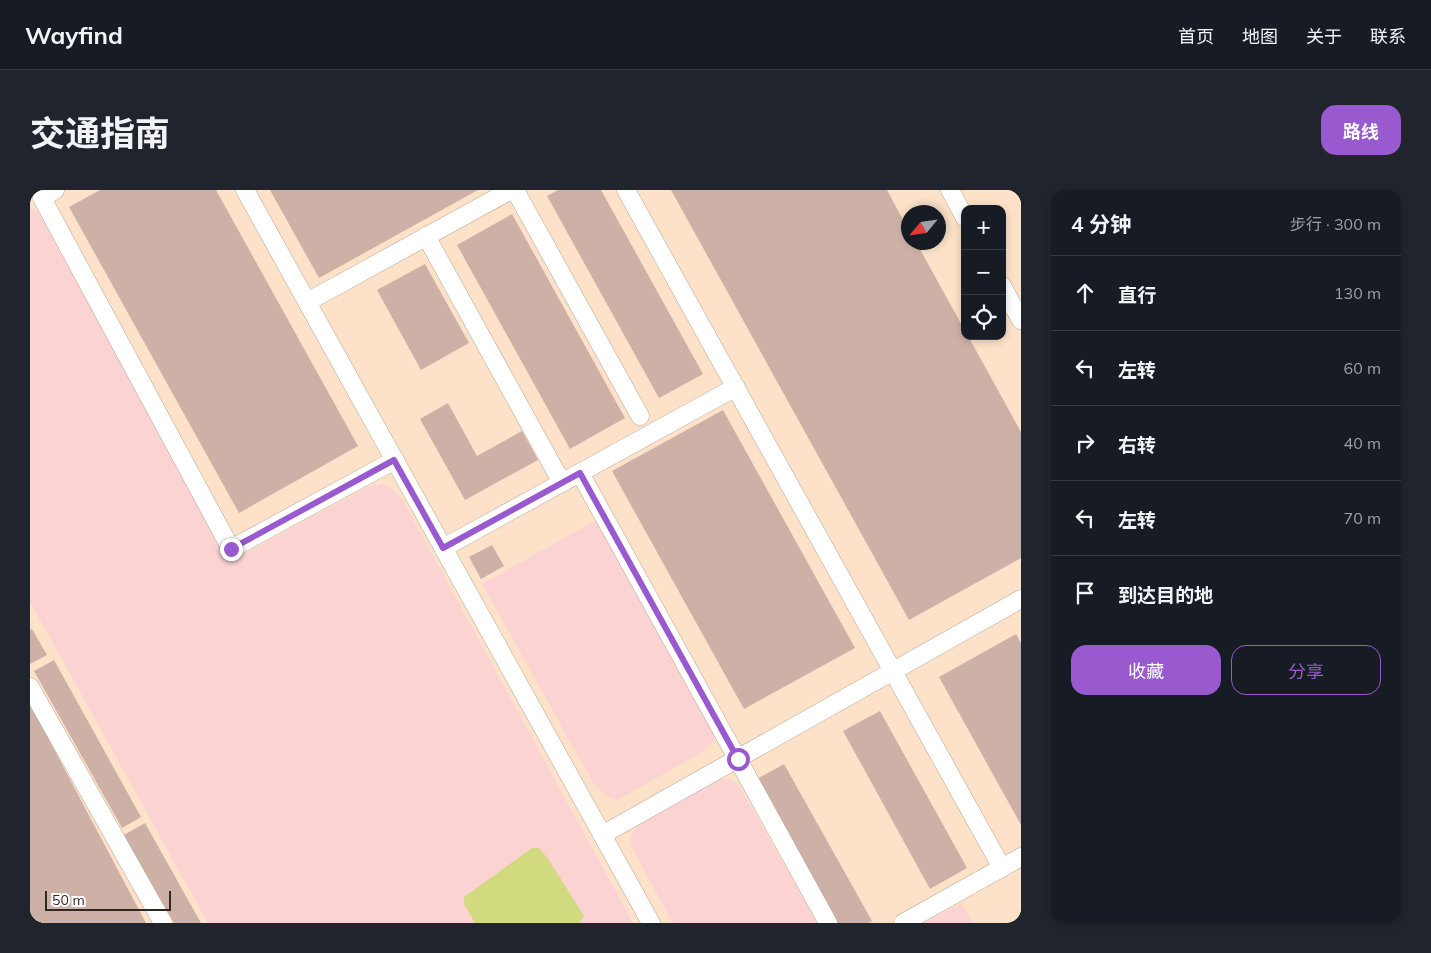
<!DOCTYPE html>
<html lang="zh">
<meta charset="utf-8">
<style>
:root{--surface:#171b24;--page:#20242c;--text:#f1f3f6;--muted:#9ea1a6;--line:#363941;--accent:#995ad0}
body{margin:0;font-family:Mulish,"Noto Sans SC",sans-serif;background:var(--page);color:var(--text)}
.controls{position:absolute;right:15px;top:15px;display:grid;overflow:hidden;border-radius:10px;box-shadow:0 2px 8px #0003}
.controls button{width:45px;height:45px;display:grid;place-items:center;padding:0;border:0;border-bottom:1px solid var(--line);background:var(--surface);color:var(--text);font:25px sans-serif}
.compass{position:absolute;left:871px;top:15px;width:45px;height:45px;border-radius:50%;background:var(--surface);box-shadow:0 2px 8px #0003;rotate:241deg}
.scale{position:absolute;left:15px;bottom:12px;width:126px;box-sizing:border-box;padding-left:5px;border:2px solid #2f2720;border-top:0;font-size:14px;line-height:18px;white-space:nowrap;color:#2f2720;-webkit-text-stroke:4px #fff;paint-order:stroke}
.stop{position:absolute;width:15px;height:15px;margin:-11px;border:4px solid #995ad0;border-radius:50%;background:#fff}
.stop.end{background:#995ad0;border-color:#fff;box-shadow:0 1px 5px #0008}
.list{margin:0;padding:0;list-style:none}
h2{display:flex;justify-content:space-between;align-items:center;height:65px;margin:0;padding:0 20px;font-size:21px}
h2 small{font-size:16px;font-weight:400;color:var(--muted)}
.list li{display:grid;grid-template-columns:32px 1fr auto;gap:15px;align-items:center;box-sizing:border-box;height:75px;padding:0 20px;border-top:1px solid var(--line)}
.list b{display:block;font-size:19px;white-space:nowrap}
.list em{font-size:16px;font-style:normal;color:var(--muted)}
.actions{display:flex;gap:10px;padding:15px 20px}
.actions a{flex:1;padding:11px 0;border:1px solid var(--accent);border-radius:15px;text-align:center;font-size:18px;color:var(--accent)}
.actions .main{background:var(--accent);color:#fff}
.icon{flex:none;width:28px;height:28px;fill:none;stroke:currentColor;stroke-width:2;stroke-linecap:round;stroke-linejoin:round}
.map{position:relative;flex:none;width:991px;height:733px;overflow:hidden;border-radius:15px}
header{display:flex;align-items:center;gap:30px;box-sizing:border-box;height:70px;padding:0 25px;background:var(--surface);border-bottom:1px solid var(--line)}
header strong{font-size:24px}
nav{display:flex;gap:28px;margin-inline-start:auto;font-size:18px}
.intro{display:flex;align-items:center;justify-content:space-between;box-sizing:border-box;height:120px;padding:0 30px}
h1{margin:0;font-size:35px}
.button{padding:12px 22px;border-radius:15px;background:var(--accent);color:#fff;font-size:18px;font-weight:700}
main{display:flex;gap:30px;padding:0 30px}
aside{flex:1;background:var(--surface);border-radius:15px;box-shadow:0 2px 8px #0003}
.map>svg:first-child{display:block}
</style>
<header>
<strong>Wayfind</strong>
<nav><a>首页</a><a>地图</a><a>关于</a><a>联系</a></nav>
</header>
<div class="intro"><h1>交通指南</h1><a class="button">路线</a></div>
<main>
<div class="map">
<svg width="991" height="733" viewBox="0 0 991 733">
<rect width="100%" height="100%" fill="#fdecdc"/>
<path fill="#fde2c9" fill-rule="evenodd" d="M0,0h991v728l-7,5h-984zM935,19h37v127h-37zM878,22h30v30h-30z"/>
<g fill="#fcd3d3">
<path d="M0,19l7,1 192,352 139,-75c18,-6 21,-1 34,12l231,424h-425l-178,-321z"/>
<path d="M566,330l111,196 9,21 -12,14 -86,49c-13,-2 -19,-9 -26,-19l-110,-197z"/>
<path d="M691,589c13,-1 17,5 23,15l73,129h-144l-39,-71c-5,-11 -4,-16 2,-25z"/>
<polygon points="931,713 943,733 894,733"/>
</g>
<polygon fill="#d2da80" points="502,658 509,658 519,670 554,726 549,733 445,733 434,714 434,707"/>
<g fill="#cdb1a7">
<polygon points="70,0 186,0 328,256 209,323 39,17"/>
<polygon points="240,0 448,0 289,88"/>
<polygon points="528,0 571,0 673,184 629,208 517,6"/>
<polygon points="641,0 857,0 878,39 878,52 886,52 935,141 935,146 938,146 991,242 991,368 879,430"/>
<polygon points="482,24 595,228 540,259 427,55"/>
<polygon points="395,74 439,153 391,180 347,100"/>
<polygon points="418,213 447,266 492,241 508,270 435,310 390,229"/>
<polygon points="693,220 825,458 714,519 582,281"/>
<polygon points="462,355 474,376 451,389 439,367"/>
<polygon points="2,439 17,465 0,474 0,440"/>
<polygon points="986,444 991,453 991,635 909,487"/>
<polygon points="24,470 111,627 92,638 4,481"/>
<polygon points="0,514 116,733 0,733"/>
<polygon points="850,521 937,678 900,699 813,541"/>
<polygon points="754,574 842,731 838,733 804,733 725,590"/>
<polygon points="115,633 171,733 144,733 94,645"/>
</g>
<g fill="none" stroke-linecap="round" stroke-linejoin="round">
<g stroke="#b9a693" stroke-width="19">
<g id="minor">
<polyline points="25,0 12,8 201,359 365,270"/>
<polyline points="215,0 621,733"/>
<polyline points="485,0 610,226"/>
<polyline points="596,0 972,678"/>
<polyline points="920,0 935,28"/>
<polyline points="396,46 532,293"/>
<polyline points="972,96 991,130"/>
<polyline points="277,112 481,0"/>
<polyline points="550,283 798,733"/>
<polyline points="413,358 706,197"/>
<polyline points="0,497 133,733"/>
<polyline points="572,645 991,409"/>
<polyline points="873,733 991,667"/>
</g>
</g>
<use href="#minor" stroke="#fff" stroke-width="18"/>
</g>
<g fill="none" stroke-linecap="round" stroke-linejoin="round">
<polyline stroke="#995ad0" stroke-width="6" points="201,359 364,270 413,358 550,283 708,569"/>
</g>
</svg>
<div class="controls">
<button>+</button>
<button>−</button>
<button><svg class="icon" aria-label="locate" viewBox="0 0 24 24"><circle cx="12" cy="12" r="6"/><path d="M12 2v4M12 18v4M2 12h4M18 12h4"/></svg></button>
</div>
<svg class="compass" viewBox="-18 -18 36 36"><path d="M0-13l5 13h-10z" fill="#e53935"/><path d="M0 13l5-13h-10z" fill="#9ea1a6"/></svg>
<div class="scale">50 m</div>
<div class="stop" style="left:708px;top:569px"></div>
<div class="stop end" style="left:201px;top:359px"></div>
</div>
<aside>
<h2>4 分钟<small>步行 · 300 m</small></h2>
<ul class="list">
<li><svg class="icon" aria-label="ahead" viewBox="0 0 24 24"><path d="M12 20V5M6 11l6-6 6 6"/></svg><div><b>直行</b></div><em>130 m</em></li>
<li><svg class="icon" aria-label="left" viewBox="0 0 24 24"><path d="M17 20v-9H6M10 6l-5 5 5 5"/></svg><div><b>左转</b></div><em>60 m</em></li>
<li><svg class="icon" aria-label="right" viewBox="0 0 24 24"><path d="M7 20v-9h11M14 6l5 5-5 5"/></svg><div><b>右转</b></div><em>40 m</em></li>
<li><svg class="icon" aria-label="left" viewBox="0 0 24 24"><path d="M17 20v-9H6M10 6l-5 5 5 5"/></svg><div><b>左转</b></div><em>70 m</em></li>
<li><svg class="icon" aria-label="arrive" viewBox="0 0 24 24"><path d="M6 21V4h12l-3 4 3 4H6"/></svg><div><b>到达目的地</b></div></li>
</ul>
<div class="actions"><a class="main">收藏</a><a>分享</a></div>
</aside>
</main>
